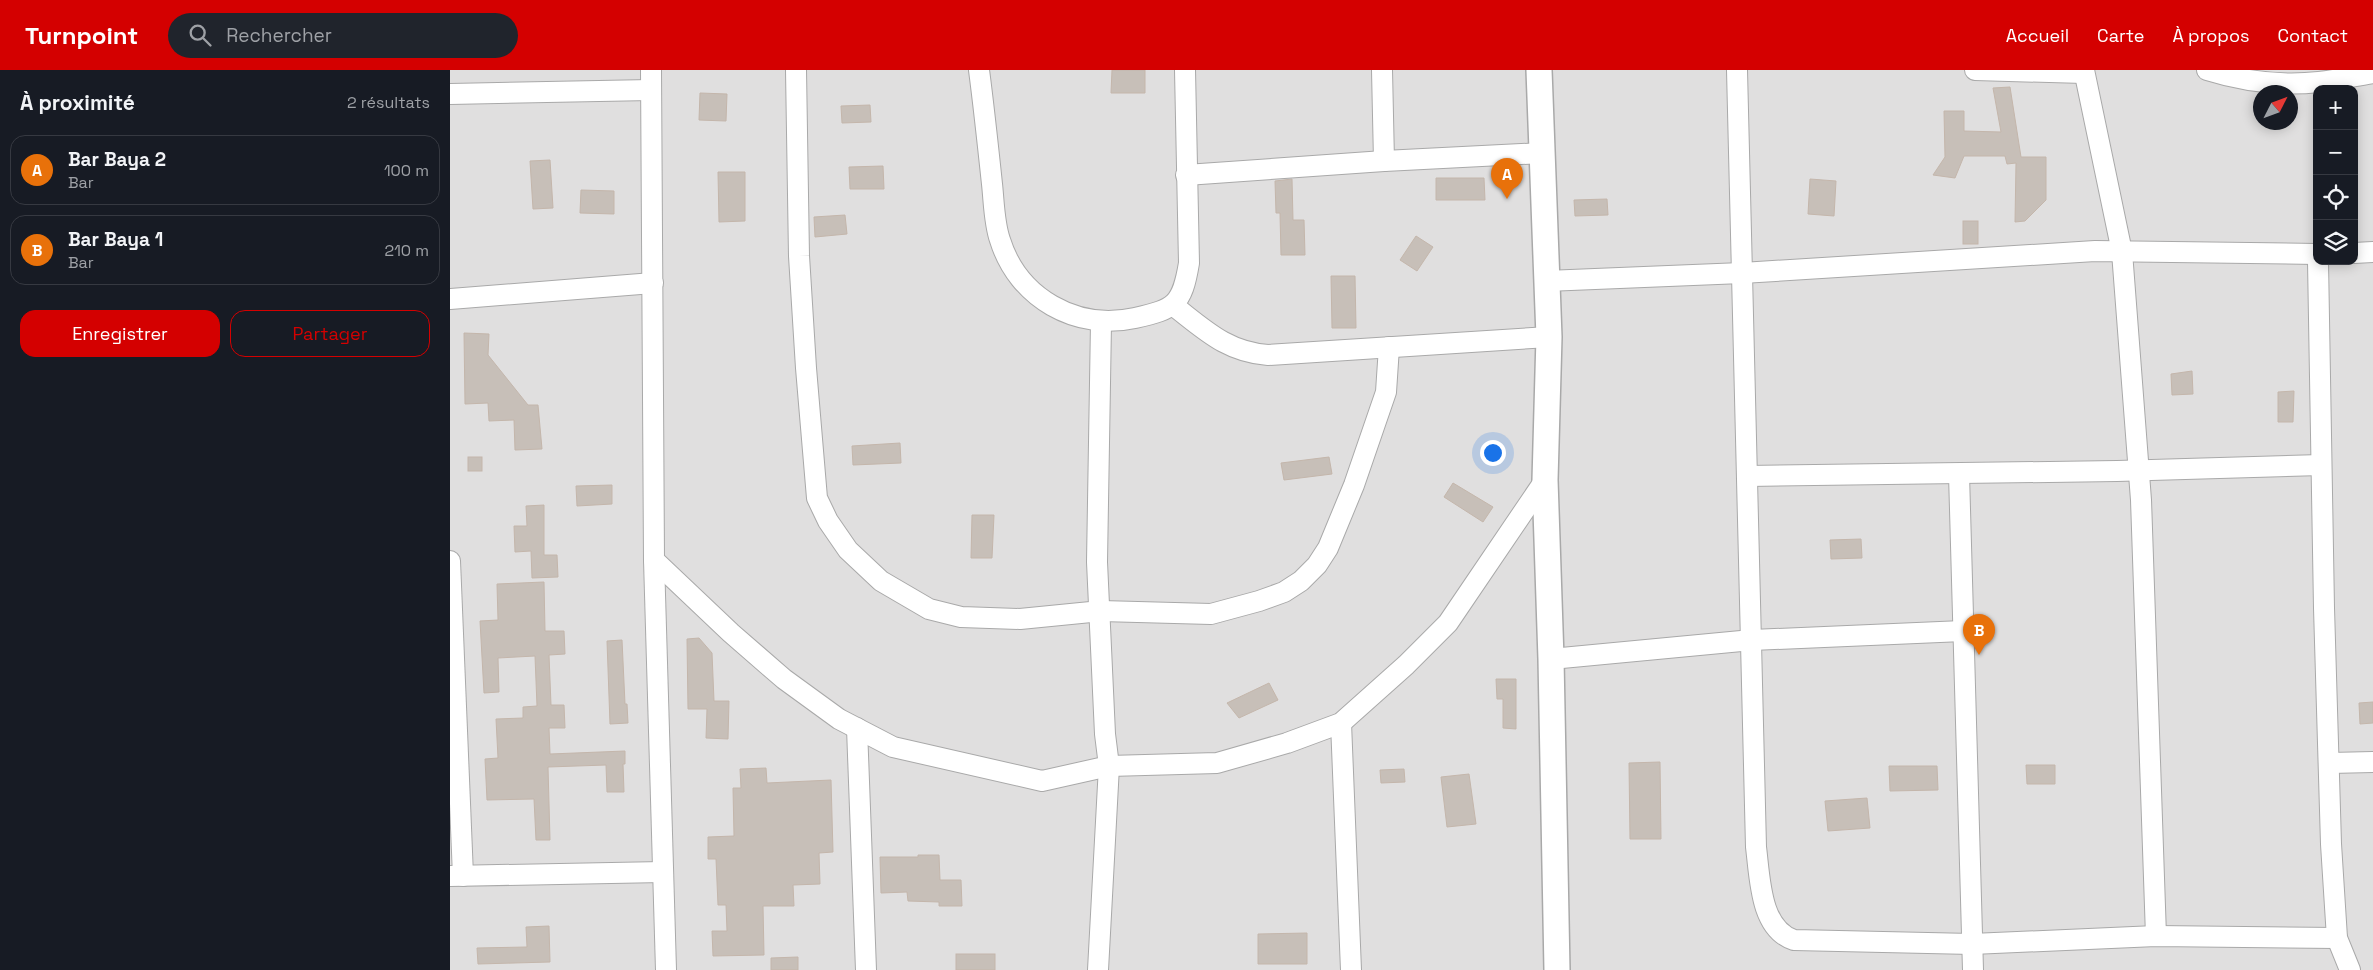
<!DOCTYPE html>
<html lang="fr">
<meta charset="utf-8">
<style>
:root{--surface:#171b24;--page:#20242c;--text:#f1f3f6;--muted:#9ea1a6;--line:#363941;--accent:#d40000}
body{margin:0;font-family:"Space Grotesk",sans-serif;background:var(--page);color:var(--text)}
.controls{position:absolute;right:15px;top:15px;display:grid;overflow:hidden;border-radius:10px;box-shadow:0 2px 12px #0003}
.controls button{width:45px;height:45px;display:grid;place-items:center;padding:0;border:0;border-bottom:1px solid var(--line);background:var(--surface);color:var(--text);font:25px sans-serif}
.compass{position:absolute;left:1803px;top:15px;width:45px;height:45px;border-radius:50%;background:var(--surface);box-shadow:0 2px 12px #0003;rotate:48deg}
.you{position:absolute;left:1042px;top:382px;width:18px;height:18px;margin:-12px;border:4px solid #fff;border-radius:50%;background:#1a73e8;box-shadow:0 0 0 8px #1a73e833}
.badge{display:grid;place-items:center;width:32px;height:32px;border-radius:50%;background:var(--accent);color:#fff;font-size:16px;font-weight:700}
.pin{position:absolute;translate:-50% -41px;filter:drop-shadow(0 1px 2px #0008)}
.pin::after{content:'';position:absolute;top:26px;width:18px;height:15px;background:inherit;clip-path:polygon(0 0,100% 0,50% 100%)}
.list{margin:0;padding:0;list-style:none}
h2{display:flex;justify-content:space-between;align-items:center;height:65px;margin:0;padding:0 20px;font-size:21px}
h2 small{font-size:16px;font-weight:400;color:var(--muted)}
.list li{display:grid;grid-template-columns:32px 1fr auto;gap:15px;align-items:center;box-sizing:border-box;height:70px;margin:0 10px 10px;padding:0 10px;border:1px solid var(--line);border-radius:15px}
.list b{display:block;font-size:19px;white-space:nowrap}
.list p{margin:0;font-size:16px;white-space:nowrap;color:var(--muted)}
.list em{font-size:16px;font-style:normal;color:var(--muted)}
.actions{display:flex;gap:10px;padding:15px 20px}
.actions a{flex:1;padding:11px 0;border:1px solid var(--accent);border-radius:15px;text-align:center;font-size:18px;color:var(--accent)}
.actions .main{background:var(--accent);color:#fff}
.icon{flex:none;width:28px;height:28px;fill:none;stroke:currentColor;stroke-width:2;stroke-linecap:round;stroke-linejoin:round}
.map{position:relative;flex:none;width:1923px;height:900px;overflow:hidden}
header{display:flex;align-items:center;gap:30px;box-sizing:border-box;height:70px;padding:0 25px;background:var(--accent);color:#fff}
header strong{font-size:24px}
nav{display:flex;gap:28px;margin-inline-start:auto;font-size:18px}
.search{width:350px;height:45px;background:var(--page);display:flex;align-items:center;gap:12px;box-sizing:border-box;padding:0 18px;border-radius:28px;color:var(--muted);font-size:19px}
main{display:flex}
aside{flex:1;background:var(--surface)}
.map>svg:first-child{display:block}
</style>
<header>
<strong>Turnpoint</strong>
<div class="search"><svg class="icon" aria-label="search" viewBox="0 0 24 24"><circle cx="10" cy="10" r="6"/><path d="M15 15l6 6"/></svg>Rechercher</div>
<nav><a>Accueil</a><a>Carte</a><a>À propos</a><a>Contact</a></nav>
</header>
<main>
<aside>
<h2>À proximité<small>2 résultats</small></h2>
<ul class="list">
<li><span class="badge" style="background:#e8710a">A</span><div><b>Bar Baya 2</b><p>Bar</p></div><em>100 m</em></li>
<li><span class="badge" style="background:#e8710a">B</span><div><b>Bar Baya 1</b><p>Bar</p></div><em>210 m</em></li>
</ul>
<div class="actions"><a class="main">Enregistrer</a><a>Partager</a></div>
</aside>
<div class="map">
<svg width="1923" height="900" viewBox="0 0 1923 900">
<rect width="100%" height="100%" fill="#f2efe9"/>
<path fill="#e0dfdf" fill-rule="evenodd" d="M0,0h1923v900h-1923zM1867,19h37v172h-37zM1810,22h30v30h-30z"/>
<g fill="#c7bfb8" stroke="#c4b6ab">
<polygon points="662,0 695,0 695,23 661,23"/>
<polygon points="1560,17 1571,87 1596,87 1596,130 1575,151 1565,152 1566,93 1557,94 1555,86 1514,86 1505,108 1483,105 1495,87 1494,41 1514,41 1514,61 1551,62 1543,18"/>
<polygon points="250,23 277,24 276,51 249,50"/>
<polygon points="420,35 421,52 392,53 391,36"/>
<polygon points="100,90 103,138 83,139 80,91"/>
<polygon points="433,96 434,119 400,119 399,97"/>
<polygon points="268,102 295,102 295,151 269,152"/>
<polygon points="986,108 1034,108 1035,130 986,130"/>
<polygon points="842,109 843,150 854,150 855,185 831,185 830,143 826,143 825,111"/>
<polygon points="1360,109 1386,111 1384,146 1358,144"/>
<polygon points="131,120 164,121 164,144 130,143"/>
<polygon points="1157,129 1158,145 1125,146 1124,130"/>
<polygon points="395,145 397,164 365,167 364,147"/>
<rect x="1513" y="151" width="15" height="23"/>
<polygon points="966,166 983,177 967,201 950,190"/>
<polygon points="881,206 905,206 906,258 882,258"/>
<polygon points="14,263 39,264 38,285 78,335 88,335 92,379 65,380 64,350 39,351 38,333 15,334"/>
<polygon points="1742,301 1743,324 1722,325 1721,304"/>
<polygon points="1844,321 1843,352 1828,352 1828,322"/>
<polygon points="450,373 451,393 403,395 402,376"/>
<rect x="18" y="387" width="14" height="14"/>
<polygon points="879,387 882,404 834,410 831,393"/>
<polygon points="1003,413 1043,437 1033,452 994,427"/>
<polygon points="162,415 162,434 127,436 126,416"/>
<polygon points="94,435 94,485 107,485 108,507 82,508 81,481 65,482 64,456 77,456 76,436"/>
<polygon points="522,445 544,445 542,488 521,488"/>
<polygon points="1411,469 1412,488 1381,489 1380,470"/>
<polygon points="94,512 95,561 114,561 115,584 99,585 101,635 114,635 115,658 99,658 100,684 175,681 175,694 173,694 174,722 157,722 156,695 98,697 100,770 86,770 84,729 37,730 35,689 48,688 46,649 73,648 73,637 87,636 85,586 48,588 49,622 34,623 30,551 48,550 47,514"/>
<polygon points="249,568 262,583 264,631 279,631 278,669 256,668 257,639 238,639 237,569"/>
<polygon points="172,570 175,634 177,634 178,653 160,654 157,571"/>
<polygon points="1046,609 1066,609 1066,659 1053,658 1053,629 1047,629"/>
<polygon points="819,613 828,630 789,648 777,633"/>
<polygon points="1923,632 1923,653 1910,654 1909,633"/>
<polygon points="1210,692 1211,769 1180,769 1179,693"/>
<polygon points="1576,695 1605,695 1605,714 1577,714"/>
<polygon points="1439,696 1487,696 1488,720 1440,721"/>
<polygon points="316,698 317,713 381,710 383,782 369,783 370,814 343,815 344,836 313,836 314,885 263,886 262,861 277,861 276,835 268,835 266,789 258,789 258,767 284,766 283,718 291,718 290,699"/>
<polygon points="954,699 955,712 931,713 930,700"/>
<polygon points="1019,704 1026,754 997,757 991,707"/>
<polygon points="1417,728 1420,758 1378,761 1375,731"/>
<polygon points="468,785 489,785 490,810 511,810 512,836 489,836 489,832 458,831 457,822 431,823 430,787 468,787"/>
<polygon points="99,856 100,892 28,894 27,878 77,877 76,857"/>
<polygon points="857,863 857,894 808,894 808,864"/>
<rect x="506" y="884" width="39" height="16"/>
<polygon points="348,887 348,900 321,900 321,888"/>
</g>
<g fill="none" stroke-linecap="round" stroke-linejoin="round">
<g stroke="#a9a9a9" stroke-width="22">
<g id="minor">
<polyline points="201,0 204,490 281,563 334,609 389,649 443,677 592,711 659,696 767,693 837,673 891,653 956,595 998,553 1095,410"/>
<polyline points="346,0 349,186 356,298 367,428 378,451 398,480 431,511 479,539 511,547 570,549 651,541 761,544 809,531 834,522 851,511 867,495 878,478 904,415 936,322 939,277"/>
<path d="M529,0c5,38 9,76 13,114 2,18 2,39 8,56 18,58 76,91 135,78 40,-9 47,-13 54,-55l-4,-193"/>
<polyline points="932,0 934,91"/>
<path d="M1287,0l19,777c4,31 4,82 38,93l178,4 184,-8 181,2"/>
<polyline points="1525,0 1634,3"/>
<polyline points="1634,0 1672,182 1691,430 1706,866"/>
<path d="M1757,0c35,11 75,16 112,12 18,-2 36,-6 54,-9"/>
<polyline points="0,24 201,20"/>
<polyline points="736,105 934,91 1093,83"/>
<polyline points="1904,183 1923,182"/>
<polyline points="1868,191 1874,538 1881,774 1887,868 1900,900"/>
<polyline points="1096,211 1292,203 1645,181 1867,184"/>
<polyline points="0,229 203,213"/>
<path d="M724,236c31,24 53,46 94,49l281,-18"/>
<polyline points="1509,404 1523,900"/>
<polyline points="1297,406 1667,401 1871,395"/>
<polyline points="204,490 216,900"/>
<polyline points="0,491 13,806"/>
<polyline points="1101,589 1302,570 1513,561"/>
<polyline points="891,653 901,900"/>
<polyline points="407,658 416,900"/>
<polyline points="1880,693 1923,692"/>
<polyline points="0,806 213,802"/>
<polyline points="648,900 659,696 655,664 647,492 651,253"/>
</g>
</g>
<g stroke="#a9a9a9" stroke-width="28">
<polyline id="tertiary" points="1089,0 1099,267 1095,410 1101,589 1107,900"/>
</g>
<use href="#minor" stroke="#fff" stroke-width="20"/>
<use href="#tertiary" stroke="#fff" stroke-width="25"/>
</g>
</svg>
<div class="controls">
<button>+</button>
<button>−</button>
<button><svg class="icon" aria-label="locate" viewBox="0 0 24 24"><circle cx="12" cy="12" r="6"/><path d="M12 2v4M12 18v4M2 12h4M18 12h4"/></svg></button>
<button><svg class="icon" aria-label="layers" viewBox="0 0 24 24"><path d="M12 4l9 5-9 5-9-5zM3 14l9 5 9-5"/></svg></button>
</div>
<svg class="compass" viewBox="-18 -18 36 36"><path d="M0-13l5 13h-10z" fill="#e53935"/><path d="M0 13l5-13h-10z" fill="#9ea1a6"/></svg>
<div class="you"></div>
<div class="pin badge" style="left:1057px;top:129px;background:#e8710a">A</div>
<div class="pin badge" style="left:1529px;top:585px;background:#e8710a">B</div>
</div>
</main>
